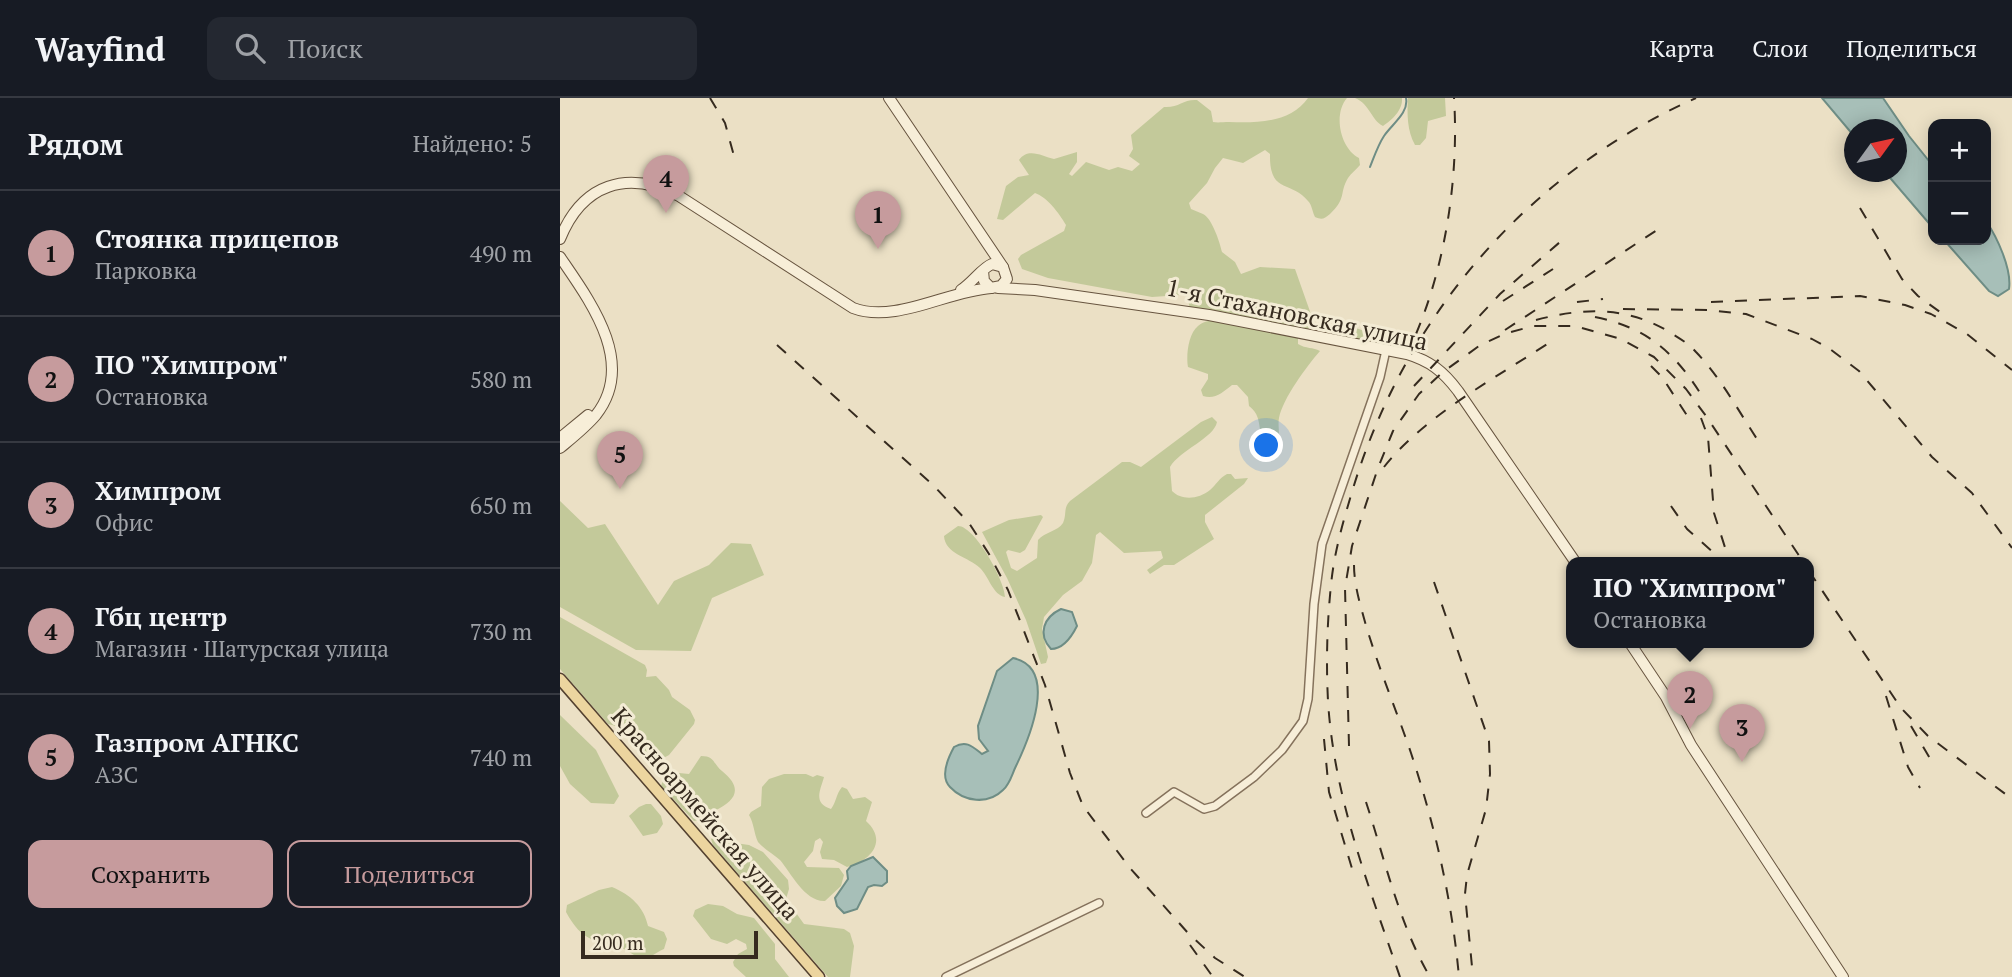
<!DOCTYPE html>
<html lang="ru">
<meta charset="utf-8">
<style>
:root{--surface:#171b24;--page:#242831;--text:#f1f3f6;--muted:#9ea1a6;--line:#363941;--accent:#c69b9d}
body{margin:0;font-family:"PT Serif",serif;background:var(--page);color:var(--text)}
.controls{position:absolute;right:21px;top:21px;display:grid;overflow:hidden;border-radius:14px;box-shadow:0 4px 18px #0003}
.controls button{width:63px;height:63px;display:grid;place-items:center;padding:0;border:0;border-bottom:2px solid var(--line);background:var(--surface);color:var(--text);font:35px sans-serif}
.compass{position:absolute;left:1284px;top:21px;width:63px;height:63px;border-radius:50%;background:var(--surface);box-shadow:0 4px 18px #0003;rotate:57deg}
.scale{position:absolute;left:21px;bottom:18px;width:177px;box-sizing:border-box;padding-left:7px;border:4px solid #362b1f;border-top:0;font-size:19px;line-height:24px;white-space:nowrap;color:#362b1f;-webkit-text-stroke:5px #f3ebd4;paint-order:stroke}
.you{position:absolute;left:707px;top:348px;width:24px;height:24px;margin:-18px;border:5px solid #fff;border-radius:50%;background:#1a73e8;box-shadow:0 0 0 10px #1a73e833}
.badge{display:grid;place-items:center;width:46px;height:46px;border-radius:50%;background:var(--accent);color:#111;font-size:23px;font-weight:700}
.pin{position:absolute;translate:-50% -58px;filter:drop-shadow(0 2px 4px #0008)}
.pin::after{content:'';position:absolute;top:37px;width:24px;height:21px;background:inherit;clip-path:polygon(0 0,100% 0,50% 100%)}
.popup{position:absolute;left:1006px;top:459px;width:248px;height:91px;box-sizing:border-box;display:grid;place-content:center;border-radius:14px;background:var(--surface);filter:drop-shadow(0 2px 5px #0005);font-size:23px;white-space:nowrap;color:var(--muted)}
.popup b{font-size:26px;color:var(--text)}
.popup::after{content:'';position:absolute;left:50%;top:100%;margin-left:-14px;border:14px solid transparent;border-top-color:var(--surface)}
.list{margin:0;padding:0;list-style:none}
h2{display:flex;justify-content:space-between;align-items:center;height:91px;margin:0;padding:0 28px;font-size:30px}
h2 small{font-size:23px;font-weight:400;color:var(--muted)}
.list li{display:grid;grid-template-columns:46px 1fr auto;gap:21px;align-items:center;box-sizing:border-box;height:126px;padding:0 28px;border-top:2px solid var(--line)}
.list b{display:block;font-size:26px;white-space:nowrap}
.list p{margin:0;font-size:23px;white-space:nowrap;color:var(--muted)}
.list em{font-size:23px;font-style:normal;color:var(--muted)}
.actions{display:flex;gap:14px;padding:21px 28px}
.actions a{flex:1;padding:16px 0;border:2px solid var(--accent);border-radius:14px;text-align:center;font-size:24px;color:var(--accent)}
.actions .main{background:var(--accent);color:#111}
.icon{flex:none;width:38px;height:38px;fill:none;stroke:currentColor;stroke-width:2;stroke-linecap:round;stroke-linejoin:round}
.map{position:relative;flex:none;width:1452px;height:879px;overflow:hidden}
header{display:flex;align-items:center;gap:42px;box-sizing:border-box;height:98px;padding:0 35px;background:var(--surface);border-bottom:2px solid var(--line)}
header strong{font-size:33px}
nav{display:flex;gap:38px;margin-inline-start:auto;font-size:24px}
.search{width:490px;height:63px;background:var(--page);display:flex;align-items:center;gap:18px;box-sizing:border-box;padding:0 24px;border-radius:14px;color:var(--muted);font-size:26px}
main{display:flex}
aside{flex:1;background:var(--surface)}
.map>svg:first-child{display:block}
</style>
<header>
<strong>Wayfind</strong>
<div class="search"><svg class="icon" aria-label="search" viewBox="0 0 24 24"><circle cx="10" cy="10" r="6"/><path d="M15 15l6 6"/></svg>Поиск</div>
<nav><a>Карта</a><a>Слои</a><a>Поделиться</a></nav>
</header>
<main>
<aside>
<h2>Рядом<small>Найдено: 5</small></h2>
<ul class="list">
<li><span class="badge">1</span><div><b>Стоянка прицепов</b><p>Парковка</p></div><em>490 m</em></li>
<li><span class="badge">2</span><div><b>ПО &quot;Химпром&quot;</b><p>Остановка</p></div><em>580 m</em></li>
<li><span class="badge">3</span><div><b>Химпром</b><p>Офис</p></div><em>650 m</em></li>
<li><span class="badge">4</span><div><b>Гбц центр</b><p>Магазин · Шатурская улица</p></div><em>730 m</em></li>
<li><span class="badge">5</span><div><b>Газпром АГНКС</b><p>АЗС</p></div><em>740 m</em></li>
</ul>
<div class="actions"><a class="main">Сохранить</a><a>Поделиться</a></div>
</aside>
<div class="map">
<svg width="1452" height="879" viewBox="0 0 1452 879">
<rect width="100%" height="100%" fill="#ebe0c5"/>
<g fill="#c3c99a">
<path d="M748,0h39c-14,16 -7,50 12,60l1,7c-3,4 -9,8 -12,13 -9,15 -1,20 -18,36 -6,5 -8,6 -15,3 -3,-6 -3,-12 -7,-16 -16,-21 -39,-6 -38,-47l-5,-4 -22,13 -20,-5 -8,10 -8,15 -18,20 2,6c4,2 8,3 12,5 9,4 17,29 19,38l13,10 6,12 19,-7 35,2 18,51 -5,9 -118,-20 -2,-9 5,-7 -1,-2 -11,4 -29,2 -104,-19 -26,-9 -4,-10 3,-4 43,-24 2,-6c-7,-12 -19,-28 -31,-32l-32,27 -6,-1 9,-33 12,-9 11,-2 -10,-15c9,-13 23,-4 35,-1l23,-7v10l-8,12 3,2 14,-14 23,8 9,-3 14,4 8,-7 -11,-8 4,-7 -2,-14 33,-28c15,1 19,-8 33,-7l14,11 2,11c5,1 10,0 16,0 27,1 62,1 79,-24z"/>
<path d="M795,0h47c1,12 -10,22 -19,28 -12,-6 -13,-22 -28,-28z"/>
<path d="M848,0h37l1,18 -18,5 -2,17 -6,7h-5c-8,-14 -8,-32 -7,-47z"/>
<path d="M655,221l80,16 3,3v6c8,5 15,3 22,7 -13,15 -37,47 -41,67 -1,5 0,11 0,16l-8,8 -9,-4c-4,-13 -1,-23 -13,-32l-1,-9 -11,-12h-5c-9,7 -17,15 -29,11l-2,-6 7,-11v-5l-20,-7c-2,-11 0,-33 10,-41 4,-4 11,-5 17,-7z"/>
<polygon points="778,226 785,226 818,238 820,243 818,245 765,235"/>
<path d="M652,319l5,5c-3,16 -37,28 -47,45l2,24c10,10 27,8 38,-1 6,-5 9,-12 17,-16h4l4,5 13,-1 -4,6 -39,31v7l9,17 -40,26h-10l-14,9 -3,-4 16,-12 -2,-7 -37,2 -24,-21 -4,3 -4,28 -10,18 -19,14 -19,22 -2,12 6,28 -2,6 -5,1 -15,-44 -19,-42 -25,-46 27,-12 32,-5 2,2 -18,33 -5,3 -12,-3 -2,2 5,16 6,3 20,-13 1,-18c7,-8 20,-9 25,-17 4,-9 0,-15 7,-22l52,-39h8l11,5 60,-45z"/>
<polygon points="0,403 28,430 45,426 98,507 114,483 149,467 171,445 191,446 204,477 152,500 131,553 76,552 0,509"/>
<path d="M398,428c17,0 47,55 47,71 -12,-2 -16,-20 -25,-29 -11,-11 -35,-14 -36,-32z"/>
<polygon points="0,519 85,567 87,572 86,579 96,578 109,592 112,599 130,612 135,622 134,626 109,657 96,664 83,658 74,639 65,638 60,629 48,626 0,571"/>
<polygon points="0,617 36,652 59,698 54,706 31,705 10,686 0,668"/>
<path d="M141,658c14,0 12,8 21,15 21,17 15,29 -8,40 -7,4 -12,9 -20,10l-33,-35 3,-8 15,-5 10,1z"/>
<path d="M224,676h22l7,3 4,-2 7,2c-3,12 -12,26 7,32 5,-6 5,-15 11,-22l5,2 6,10 12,-2 7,5 -6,19c22,20 5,40 -19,46l-13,-7 -12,-1 -2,-7 3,-10 -3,-4 -5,3 -2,10 -9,11 3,5 32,1 5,7 -3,11 -16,15c-20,1 -34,-28 -45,-41 -7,-6 -16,-11 -22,-18 -4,-8 -4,-19 -9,-27l2,-3 10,-6 1,-19 7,-8z"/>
<polygon points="86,706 91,706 101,718 103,726 97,735 83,738 69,718 79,709"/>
<polygon points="159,735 175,745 189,747 203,754 228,782 229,791 226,801 244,826 284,831 290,835 294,848 290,879 268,879 153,747 151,741"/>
<path d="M52,789c19,8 32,20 36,39l16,6 3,7 -3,10c-6,2 -13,9 -20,9 -7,0 -14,-6 -20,-9 -30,-10 -41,-6 -58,-37l1,-7 32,-15z"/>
<polygon points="148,806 163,808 177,816 194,820 215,846 215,861 229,879 186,879 174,868 173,864 178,856 187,851 186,846 176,841 167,846 151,841 133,818 135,812"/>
</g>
<g fill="#a7bfb8" stroke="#6e8d85" stroke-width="2">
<polygon points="1262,0 1323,0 1349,38 1373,68 1373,130 1325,74 1336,74 1336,32 1294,32 1294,38"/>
<path d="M1426,123c11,16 26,48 23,68l-11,7 -9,-5 -45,-51h42z"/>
<path d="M501,511l11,3 5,14c-5,10 -14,23 -26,23 -14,-15 -7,-32 10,-40z"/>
<path d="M453,560c47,10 15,83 3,108 -4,8 -6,18 -13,24 -15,15 -39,12 -53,-3 -10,-10 -2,-29 4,-40 12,-7 18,-1 28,7l6,-3 -9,-12 -1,-13 19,-55z"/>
<polygon points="313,759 327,773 327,784 322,788 314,787 308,789 297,811 284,815 277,808 275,800 288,781 287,773 291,768"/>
</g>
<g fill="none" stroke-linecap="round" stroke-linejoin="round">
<path stroke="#6e8d85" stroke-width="2" d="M810,69c4,-10 8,-22 14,-31 8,-12 25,-23 22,-38"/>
<g stroke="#85725c" stroke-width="10">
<g id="street">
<polyline points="586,715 614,694 644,711 655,708 694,679 722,652 743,623 748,601 754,506 762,446 820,279 826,252"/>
<polyline points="386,879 539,805"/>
</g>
</g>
<g stroke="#67543f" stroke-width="12">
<g id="secondary">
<polyline points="329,0 443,169"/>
<path d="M0,141c22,-55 67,-70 119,-43l174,112c42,16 94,-17 138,-20"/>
<path d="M0,159c30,44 77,106 36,158 -10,12 -24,23 -36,33"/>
<path d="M438,190l37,2 174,25 198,39c23,7 36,17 51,37l118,172"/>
<path d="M401,192c12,-8 21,-22 31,-26l11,3 4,12 -6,7 -10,2 -7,-7 -1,-10"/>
<polyline points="0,340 28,317"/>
<polyline points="1070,545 1106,599 1131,647 1283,879"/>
</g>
</g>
<g stroke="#534130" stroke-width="13">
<polyline id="primary" points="0,581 259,879"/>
</g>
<use href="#street" stroke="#f7eed8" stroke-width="7"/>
<use href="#secondary" stroke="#f7eed8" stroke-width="10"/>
<use href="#primary" stroke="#ecd59f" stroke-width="10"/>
<g stroke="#362b1f" stroke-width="2" stroke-dasharray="12 12" stroke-linecap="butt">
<polyline points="150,0 165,25 174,58"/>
<polyline points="1300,110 1342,181 1358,198 1380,214"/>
<polyline points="943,203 993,171"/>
<polyline points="1017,204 1043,201"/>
<polyline points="1151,204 1300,198 1345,207 1371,216 1407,236 1452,272"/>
<polyline points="1063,211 1147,212 1186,216 1252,241 1270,251 1299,273 1372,359 1412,395 1452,450"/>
<path d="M1035,219c54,11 81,37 109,82"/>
<path d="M976,222c45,-12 88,-14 130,10 11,7 21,12 30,22 26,27 44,62 65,93"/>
<polyline points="945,232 1097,132"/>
<path d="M856,236c30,-71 43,-159 38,-236"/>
<polyline points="217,247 373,387 409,425 429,456 448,492 485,587 510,675 523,708 570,770 628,835 655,860 685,879"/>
<polyline points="1091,268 1102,279 1128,319"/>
<polyline points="854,288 940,196 1000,144"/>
<polyline points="1141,320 1148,339 1154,415 1170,465"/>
<path d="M824,369c41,-52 115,-91 171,-128"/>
<polyline points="1111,408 1127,431 1165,465"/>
<path d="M794,467c0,19 6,39 11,57 13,45 31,87 46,131 24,73 41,147 48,224"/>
<polyline points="1249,473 1341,610 1368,638 1452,701"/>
<polyline points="874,484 929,643 930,676 926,711 907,777 905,796 913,879"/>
<polyline points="1326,598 1348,669 1360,690"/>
<polyline points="1351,628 1372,664"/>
<polyline points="764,641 769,694 794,777"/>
<polyline points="789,648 785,490 792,448 818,370 833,333 859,296 883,274 919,248 944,236 973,228 1015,228 1061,241 1094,259 1126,291 1146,318 1244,465"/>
<path d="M806,704c19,58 33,122 64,175"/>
<polyline points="630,847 653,879"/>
<path d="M840,879c-31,-90 -66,-179 -72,-276 -2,-38 -1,-78 3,-116 3,-32 12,-63 21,-93 52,-176 177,-320 344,-394"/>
</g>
</g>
<g text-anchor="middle" stroke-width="6" stroke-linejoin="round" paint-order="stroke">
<g font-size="24" fill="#362b1f" stroke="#f3ebd4">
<text transform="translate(737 217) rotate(12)" y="8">1-я Стахановская улица</text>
<text transform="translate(145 716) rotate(49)" y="8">Красноармейская улица</text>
</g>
</g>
</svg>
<div class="controls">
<button>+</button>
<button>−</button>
</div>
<svg class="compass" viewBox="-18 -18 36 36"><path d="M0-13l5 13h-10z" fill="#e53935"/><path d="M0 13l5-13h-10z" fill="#9ea1a6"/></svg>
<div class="scale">200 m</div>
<div class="you"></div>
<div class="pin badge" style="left:318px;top:151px">1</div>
<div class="pin badge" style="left:1130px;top:631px">2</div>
<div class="popup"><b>ПО &quot;Химпром&quot;</b>Остановка</div>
<div class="pin badge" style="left:1182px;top:664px">3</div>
<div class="pin badge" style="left:106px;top:115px">4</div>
<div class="pin badge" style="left:60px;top:391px">5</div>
</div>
</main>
